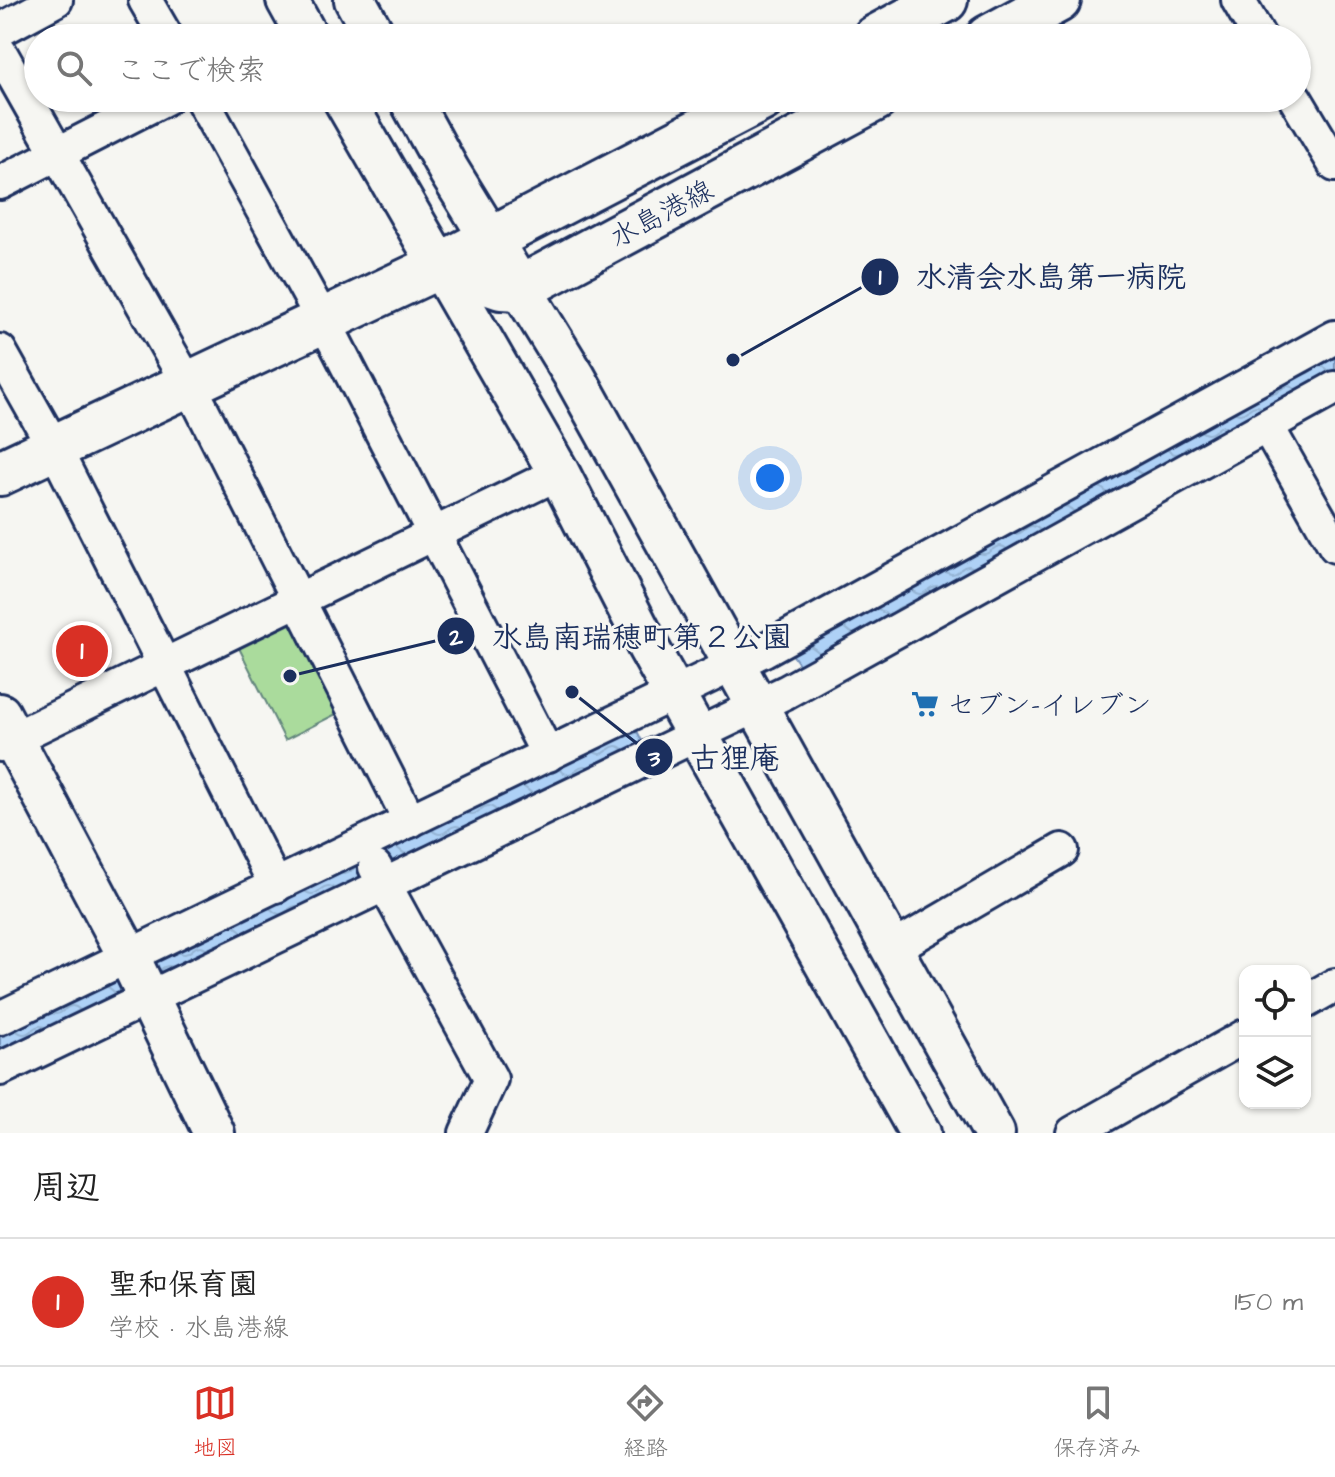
<!DOCTYPE html>
<html lang="ja">
<meta charset="utf-8">
<style>
:root{--surface:#fff;--page:#f6f6f6;--text:#222;--muted:#767676;--line:#e0e0e0;--accent:#d93025}
body{margin:0;font-family:"Architects Daughter","Klee One",sans-serif;background:var(--page);color:var(--text)}
.controls{position:absolute;right:24px;bottom:24px;display:grid;overflow:hidden;border-radius:16px;box-shadow:0 2px 6px #0004}
.controls button{width:72px;height:72px;display:grid;place-items:center;padding:0;border:0;border-bottom:2px solid var(--line);background:var(--surface);color:var(--text);font:40px sans-serif}
.you{position:absolute;left:770px;top:478px;width:28px;height:28px;margin:-20px;border:6px solid #fff;border-radius:50%;background:#1a73e8;box-shadow:0 0 0 12px #1a73e833}
.badge{display:grid;place-items:center;width:52px;height:52px;border-radius:50%;background:var(--accent);color:#fff;font-size:26px;font-weight:700}
.pin{position:absolute;translate:-50% -50%;border:4px solid #fff;box-shadow:0 2px 8px #0006}
.list{margin:0;padding:0;list-style:none}
h2{display:flex;justify-content:space-between;align-items:center;height:104px;margin:0;padding:0 32px;font-size:34px}
h2 small{font-size:26px;font-weight:400;color:var(--muted)}
.list li{display:grid;grid-template-columns:52px 1fr auto;gap:24px;align-items:center;box-sizing:border-box;height:128px;padding:0 32px;border-top:2px solid var(--line)}
.list b{display:block;font-size:30px;white-space:nowrap}
.list p{margin:0;font-size:26px;white-space:nowrap;color:var(--muted)}
.list em{font-size:26px;font-style:normal;color:var(--muted)}
.icon{flex:none;width:44px;height:44px;fill:none;stroke:currentColor;stroke-width:2;stroke-linecap:round;stroke-linejoin:round}
.map{position:relative;flex:none;width:1335px;height:1133px;overflow:hidden}
.search{position:absolute;background:var(--surface);box-shadow:0 2px 6px #0004;left:24px;right:24px;top:24px;height:88px;display:flex;align-items:center;gap:20px;box-sizing:border-box;padding:0 28px;border-radius:44px;color:var(--muted);font-size:30px}
.sheet{height:232px;background:var(--surface)}
nav{display:flex;justify-content:space-around;align-items:center;box-sizing:border-box;height:112px;border-top:2px solid var(--line);background:var(--surface);font-size:22px;color:var(--muted)}
nav a{display:grid;justify-items:center;gap:4px}
nav .on{color:var(--accent)}
.map>svg:first-child{display:block}
</style>
<div class="map">
<svg width="1335" height="1133" viewBox="0 0 1335 1133">
<defs>
<pattern id="water-waves" width="16" height="10" patternUnits="userSpaceOnUse" patternTransform="scale(2)"><rect width="16" height="10" fill="#aed1f6"/><path d="M0 5q4-4 8 0t8 0" fill="none" stroke="#95b4d5"/></pattern>
</defs>
<rect width="100%" height="100%" fill="#f6f6f2"/>
<filter id="ink" filterUnits="userSpaceOnUse"><feTurbulence type="fractalNoise" baseFrequency=".0125" numOctaves="2"/><feDisplacementMap in="SourceGraphic" scale="16" xChannelSelector="R" yChannelSelector="G"/><feConvolveMatrix kernelMatrix="1 2 1 2 8 2 1 2 1" color-interpolation-filters="sRGB"/></filter>
<g filter="url(#ink)">
<polygon fill="#aadb9c" stroke="#62857d" stroke-width="2" points="294,613 344,710 285,740 236,642"/>
<g fill="url(#water-waves)" stroke="#7390b9" stroke-width="2">
<polygon points="1335,353 1335,373 801,667 790,651"/>
<polygon points="635,727 643,743 0,1055 0,1031"/>
</g>
<g fill="none" stroke-linecap="round" stroke-linejoin="round">
<g stroke="#1b2f5e" stroke-width="38">
<g id="minor">
<polyline points="145,0 167,38"/>
<polyline points="1238,0 1260,38"/>
<polyline points="0,30 56,0"/>
<polyline points="0,52 201,407 410,821"/>
<polyline points="201,98 336,344 548,755"/>
<polyline points="1295,98 1335,165"/>
<polyline points="0,183 166,98"/>
<polyline points="0,351 54,447 276,886"/>
<polyline points="1267,426 1335,546"/>
<polyline points="0,745 559,473"/>
<polyline points="375,867 491,1079 466,1133"/>
<polyline points="892,949 1062,850"/>
<polyline points="1305,1002 1335,985"/>
<polyline points="0,1018 764,650 1335,337"/>
<polyline points="0,1069 786,692 1335,388"/>
<polyline points="1073,1133 1245,1036"/>
</g>
</g>
<g stroke="#1b2f5e" stroke-width="46">
<g id="tertiary">
<polyline points="287,0 308,38"/>
<polyline points="355,0 376,38"/>
<polyline points="343,98 559,473 648,647 920,1133"/>
<polyline points="409,98 449,171 575,377 994,1133"/>
<polyline points="0,714 129,957 214,1133"/>
</g>
</g>
<g stroke="#1b2f5e" stroke-width="50">
<g id="secondary">
<polyline points="875,38 945,0"/>
<polyline points="988,38 1058,0"/>
<polyline points="439,266 501,287 521,288 876,98"/>
<polyline points="0,473 439,266 763,98"/>
</g>
</g>
<use href="#minor" stroke="#f6f6f2" stroke-width="32"/>
<use href="#tertiary" stroke="#f6f6f2" stroke-width="40"/>
<use href="#secondary" stroke="#f6f6f2" stroke-width="44"/>
</g>
</g>
<defs>
<g id="supermarket-bare" transform="scale(2.16)"><path d="M-6-5.5h2.5l.6 2H6L4.5 2H-2.5L-4.4-4H-6ZM-1.5 3.2a1.3 1.3 0 1 0 .1 0ZM3 3.2a1.3 1.3 0 1 0 .1 0Z" fill="#1f6fb2" stroke="#f6f6f2" stroke-width="2.5" paint-order="stroke"/></g>
</defs>
<g fill-rule="evenodd">
<use href="#supermarket-bare" x="925" y="704"/>
</g>
<g text-anchor="middle" stroke-width="6" stroke-linejoin="round" paint-order="stroke">
<g font-size="28" fill="#1b2f5e" stroke="#f6f6f2">
<text transform="translate(661 213) rotate(-28)" y="10">水島港線</text>
</g>
<g font-size="28" fill="#1b2f5e" stroke="#f6f6f2" text-anchor="start">
<text x="947" y="714">セブン-イレブン</text>
</g>
</g>
<path fill="none" stroke="#1b2f5e" stroke-width="3" d="M733 360L880 277M290 676L456 636M572 692L654 757"/>
<g fill="#1b2f5e" stroke="#f6f6f2" stroke-width="3">
<circle cx="733" cy="360" r="8"/>
<circle cx="290" cy="676" r="8"/>
<circle cx="572" cy="692" r="8"/>
<circle cx="880" cy="277" r="20"/>
<circle cx="456" cy="636" r="20"/>
<circle cx="654" cy="757" r="20"/>
</g>
<g font-size="24" text-anchor="middle" font-weight="bold" fill="#fff">
<text x="880" y="285">1</text>
<text x="456" y="645">2</text>
<text x="654" y="766">3</text>
</g>
<g font-size="30" text-anchor="middle" font-weight="bold" fill="#1b2f5e" stroke="#f6f6f2" stroke-width="6" stroke-linejoin="round" paint-order="stroke">
<text x="1051" y="287">水清会水島第一病院</text>
<text x="642" y="647">水島南瑞穂町第２公園</text>
<text x="735" y="768">古狸庵</text>
</g>
</svg>
<div class="controls">
<button><svg class="icon" aria-label="locate" viewBox="0 0 24 24"><circle cx="12" cy="12" r="6"/><path d="M12 2v4M12 18v4M2 12h4M18 12h4"/></svg></button>
<button><svg class="icon" aria-label="layers" viewBox="0 0 24 24"><path d="M12 4l9 5-9 5-9-5zM3 14l9 5 9-5"/></svg></button>
</div>
<div class="you"></div>
<div class="pin badge" style="left:82px;top:651px">1</div>
<div class="search"><svg class="icon" aria-label="search" viewBox="0 0 24 24"><circle cx="10" cy="10" r="6"/><path d="M15 15l6 6"/></svg>ここで検索</div>
</div>
<section class="sheet">
<h2>周辺<small></small></h2>
<ul class="list">
<li><span class="badge">1</span><div><b>聖和保育園</b><p>学校 · 水島港線</p></div><em>150 m</em></li>
</ul>
</section>
<nav>
<a class="on"><svg class="icon" aria-label="map" viewBox="0 0 24 24"><path d="M3 6l6-2 6 2 6-2v14l-6 2-6-2-6 2zM9 4v14M15 6v14"/></svg>地図</a>
<a><svg class="icon" aria-label="directions" viewBox="0 0 24 24"><path d="M12 3l9 9-9 9-9-9zM9 14v-3h6M13 9l2 2-2 2"/></svg>経路</a>
<a><svg class="icon" aria-label="saved" viewBox="0 0 24 24"><path d="M7 4h10v16l-5-4-5 4z"/></svg>保存済み</a>
</nav>
